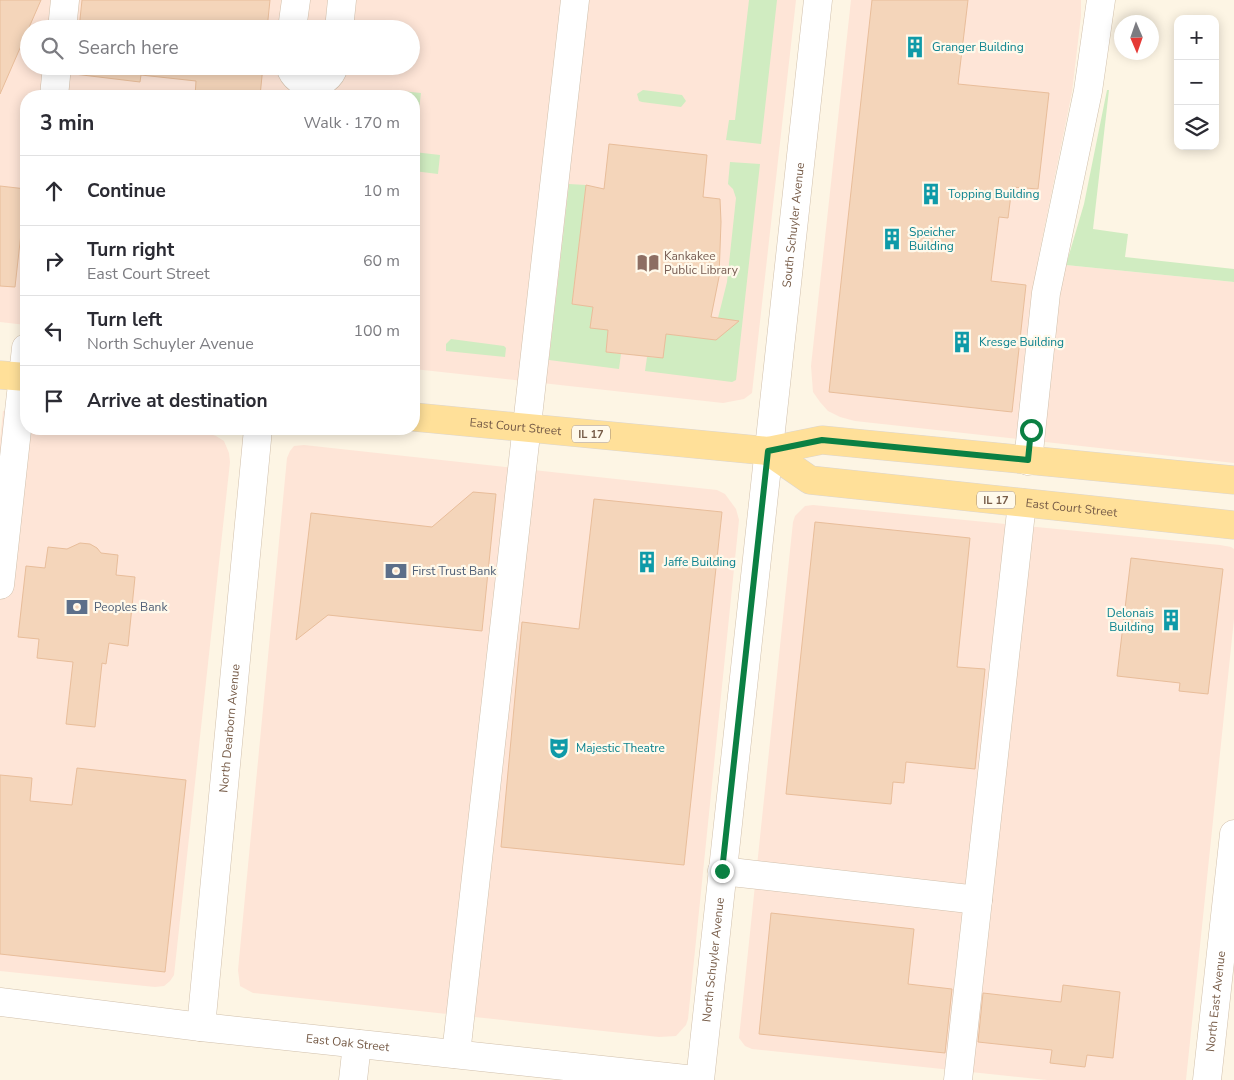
<!DOCTYPE html>
<meta charset="utf-8">
<style>
:root{--surface:#fff;--page:#f2f2f3;--text:#2b2b33;--muted:#7c7c81;--line:#e1e1e2}
body{margin:0;font-family:"Nunito Sans",sans-serif;background:var(--page);color:var(--text)}
.controls{position:absolute;right:15px;top:15px;display:grid;overflow:hidden;border-radius:10px;box-shadow:0 2px 12px #0003}
.controls button{width:45px;height:45px;display:grid;place-items:center;padding:0;border:0;border-bottom:1px solid var(--line);background:var(--surface);color:var(--text);font:25px sans-serif}
.compass{position:absolute;left:1114px;top:15px;width:45px;height:45px;border-radius:50%;background:var(--surface);box-shadow:0 2px 12px #0003;rotate:178deg}
.stop{position:absolute;width:15px;height:15px;margin:-11px;border:4px solid #0b8043;border-radius:50%;background:#fff}
.stop.end{background:#0b8043;border-color:#fff;box-shadow:0 1px 5px #0008}
.list{margin:0;padding:0;list-style:none}
h2{display:flex;justify-content:space-between;align-items:center;height:65px;margin:0;padding:0 20px;font-size:21px}
h2 small{font-size:16px;font-weight:400;color:var(--muted)}
.list li{display:grid;grid-template-columns:32px 1fr auto;gap:15px;align-items:center;box-sizing:border-box;height:70px;padding:0 20px;border-top:1px solid var(--line)}
.list b{display:block;font-size:19px;white-space:nowrap}
.list p{margin:0;font-size:16px;white-space:nowrap;color:var(--muted)}
.list em{font-size:16px;font-style:normal;color:var(--muted)}
.icon{flex:none;width:28px;height:28px;fill:none;stroke:currentColor;stroke-width:2;stroke-linecap:round;stroke-linejoin:round}
.map{position:relative;flex:none;width:1234px;height:1080px;overflow:hidden}
.search{position:absolute;background:var(--surface);box-shadow:0 2px 12px #0003;left:20px;top:20px;width:400px;height:55px;display:flex;align-items:center;gap:12px;box-sizing:border-box;padding:0 18px;border-radius:28px;color:var(--muted);font-size:19px}
.panel{position:absolute;background:var(--surface);box-shadow:0 2px 12px #0003;left:20px;top:90px;width:400px;height:345px;border-radius:20px}
.map>svg:first-child{display:block}
</style>
<div class="map">
<svg width="1234" height="1080" viewBox="0 0 1234 1080">
<rect width="100%" height="100%" fill="#fdf5e4"/>
<g fill="#fee5d7" fill-rule="evenodd">
<path d="M0,0h796l-44,393 -8,6 -21,4 -309,-34v-273h-388v229l-26,-3zM29,29h382v37h-382z"/>
<polygon points="851,0 1081,0 1081,16 1072,92 1038,260 1066,265 1234,282 1234,463 855,421 840,417 828,411 820,402 813,392 811,366"/>
<polygon points="3,411 26,413 26,429 171,429 204,432 216,436 224,441 229,453 230,462 174,975 170,981 164,986 155,987 0,971 0,441"/>
<polygon points="304,445 717,490 725,494 736,509 739,520 688,1019 686,1025 676,1036 659,1037 253,993 240,986 238,970 287,458 290,451 294,446"/>
<polygon points="813,505 1220,545 1231,547 1234,549 1234,619 1186,1080 1047,1080 752,1049 745,1046 739,1038 793,522 795,516 805,506"/>
</g>
<g fill="#d0ecc1">
<polygon points="749,0 777,0 761,144 726,140 729,120 735,120"/>
<polygon points="643,90 682,95 686,101 681,107 642,102 639,101 637,94"/>
<polygon points="1107,90 1109,90 1093,229 1128,234 1125,257 1234,269 1234,282 1066,265 1084,204"/>
<polygon points="401,91 421,93 414,152 440,155 438,174 414,171 414,96 400,96"/>
<polygon points="730,162 760,164 736,380 732,382 645,371 647,357 663,358 666,334 716,340 739,321 718,318 727,282 736,198 733,189 728,184"/>
<polygon points="569,184 586,185 572,304 593,307 590,328 608,330 606,352 621,354 619,369 549,360"/>
<polygon points="451,339 504,346 506,348 505,357 446,351 446,344"/>
</g>
<g fill="#f4d5ba" stroke="#e8bd9a">
<polygon points="0,0 41,0 0,94"/>
<polygon points="82,0 270,0 267,29 79,29"/>
<polygon points="872,0 968,0 958,84 1049,93 1038,189 1012,187 1008,218 999,217 991,281 1026,285 1012,412 829,392"/>
<polygon points="75,66 263,66 260,96 195,96 196,81 141,75 140,82 74,74"/>
<polygon points="609,144 707,155 703,197 720,199 721,222 719,277 711,317 739,321 716,340 666,334 663,358 606,352 608,330 590,328 593,307 572,304 586,185 604,189"/>
<polygon points="0,186 26,189 15,287 0,286"/>
<polygon points="473,492 496,494 482,631 328,615 296,640 311,513 432,527"/>
<polygon points="594,499 722,512 684,865 501,847 522,622 579,629"/>
<polygon points="815,522 970,538 957,667 985,669 975,769 906,762 904,783 893,782 891,804 786,794"/>
<polygon points="80,543 90,544 97,548 101,553 118,555 116,575 135,577 128,646 109,643 106,664 102,663 95,727 66,724 73,662 37,658 39,639 18,637 26,566 45,568 48,547 67,549"/>
<polygon points="1131,558 1223,569 1208,694 1179,691 1180,683 1117,676"/>
<polygon points="77,768 186,780 165,972 0,954 0,775 32,778 30,801 72,805"/>
<polygon points="771,913 914,929 908,984 952,989 945,1053 759,1034"/>
<polygon points="1063,985 1120,992 1113,1058 1087,1055 1085,1067 1050,1063 1052,1050 978,1042 983,993 1061,1002"/>
</g>
<g fill="none" stroke-linecap="round" stroke-linejoin="round">
<g stroke="#d1c0ac" stroke-width="29">
<g id="minor">
<polyline points="62,29 65,0"/>
<polyline points="292,29 296,0"/>
<polyline points="339,29 342,0"/>
<path d="M290,66c6,23 38,23 44,0"/>
<polyline points="54,96 57,66"/>
<polyline points="1028,461 1046,293 1088,91 1101,0"/>
<polyline points="0,585 26,348"/>
<polyline points="722,871 978,900"/>
<path id="s1" d="M0,1002l201,25 494,53"/>
<path id="s2" d="M201,1027l57,-598"/>
<polyline points="456,1054 575,0"/>
<polyline points="353,1080 357,1044"/>
<path id="s3" d="M700,1080l118,-1080"/>
<polyline points="958,1080 1022,503"/>
<path id="s4" d="M1207,1080l27,-246"/>
</g>
</g>
<g stroke="#dcd5cf" stroke-width="29">
<g id="major">
<polyline points="0,375 26,377"/>
<path id="s5" d="M414,417l354,34 54,-11 412,40"/>
<path id="s6" d="M768,451l42,29 424,45"/>
</g>
</g>
<use href="#minor" stroke="#fff" stroke-width="28"/>
<use href="#major" stroke="#ffe099" stroke-width="28"/>
</g>
<g fill="none" stroke-linecap="round" stroke-linejoin="round">
<polyline stroke="#0b8043" stroke-width="6" points="722,871 768,451 822,440 1028,460 1031,430"/>
</g>
<defs>
<g id="building-bare" transform="scale(1.725)"><path d="M-4-6H4V6H1V3H-1V6H-4ZM-2.5-4.3h1.7v1.8h-1.7ZM.8-4.3h1.7v1.8H.8ZM-2.5-1h1.7V.8h-1.7ZM.8-1h1.7V.8H.8Z" fill="#0f9aa8" stroke="#fff9eb" stroke-width="2.5" paint-order="stroke"/></g>
<g id="library-bare" transform="scale(1.725)"><path d="M-6-4Q-3-5.5-.7-3.5V5Q-3 3-6 4ZM6-4Q3-5.5 .7-3.5V5Q3 3 6 4Z" fill="#8d6e63" stroke="#fff9eb" stroke-width="2.5" paint-order="stroke"/></g>
<g id="bank-bare" transform="scale(1.725)"><path d="M-6-4H6V4H-6ZM0-2.3a2.3 2.3 0 1 0 0 4.6a2.3 2.3 0 1 0 0-4.6Z" fill="#5c6f8a" stroke="#fff9eb" stroke-width="2.5" paint-order="stroke"/></g>
<g id="theatre-bare" transform="scale(1.725)"><path d="M-5-5.5Q0-4 5-5.5V0Q5 5 0 6Q-5 5-5 0ZM-3.3-2.5H-1v1.5H-3.3ZM1-2.5H3.3v1.5H1ZM-2.8 1Q0 5.5 2.8 1Z" fill="#0f9aa8" stroke="#fff9eb" stroke-width="2.5" paint-order="stroke"/></g>
</defs>
<g fill-rule="evenodd">
<use href="#building-bare" x="915" y="47"/>
<use href="#building-bare" x="931" y="194"/>
<use href="#building-bare" x="892" y="239"/>
<use href="#library-bare" x="648" y="263"/>
<use href="#building-bare" x="962" y="342"/>
<use href="#building-bare" x="647" y="562"/>
<use href="#bank-bare" x="396" y="571"/>
<use href="#bank-bare" x="77" y="607"/>
<use href="#building-bare" x="1171" y="620"/>
<use href="#theatre-bare" x="559" y="748"/>
</g>
<g text-anchor="middle" stroke-width="4.5" stroke-linejoin="round" paint-order="stroke">
<g fill="#fff9eb" stroke="#a08b79" stroke-width="1">
<rect x="572" y="425.5" width="38" height="17" rx="4"/>
<rect x="977" y="491.5" width="38" height="17" rx="4"/>
</g>
<g font-size="11" font-weight="bold" fill="#775c48">
<text x="591" y="438">IL 17</text>
<text x="996" y="504">IL 17</text>
</g>
<g font-size="12" fill="#0d838f" stroke="#fff9eb" text-anchor="start">
<text x="932" y="51">Granger Building</text>
<text x="948" y="198">Topping Building</text>
<text x="909" y="236">Speicher<tspan x="909" dy="14">Building</tspan></text>
<text x="979" y="346">Kresge Building</text>
<text x="664" y="566">Jaffe Building</text>
<text x="1154" y="617" text-anchor="end">Delonais<tspan x="1154" dy="14">Building</tspan></text>
<text x="576" y="752">Majestic Theatre</text>
</g>
<g font-size="12" fill="#775c48" stroke="#fff9eb">
<text dy="4" stroke="none"><textPath href="#s3" startOffset="860">South Schuyler Avenue</textPath></text>
<text dy="4" stroke="none"><textPath href="#s5" startOffset="102">East Court Street</textPath></text>
<text dy="4" stroke="none"><textPath href="#s6" startOffset="314">East Court Street</textPath></text>
<text dy="4" stroke="none"><textPath href="#s2" startOffset="300">North Dearborn Avenue</textPath></text>
<text dy="4" stroke="none"><textPath href="#s3" startOffset="121">North Schuyler Avenue</textPath></text>
<text dy="4" stroke="none"><textPath href="#s4" startOffset="79">North East Avenue</textPath></text>
<text dy="4" stroke="none"><textPath href="#s1" startOffset="350">East Oak Street</textPath></text>
</g>
<g font-size="12" fill="#785e54" stroke="#fff9eb" text-anchor="start">
<text x="664" y="260">Kankakee<tspan x="664" dy="14">Public Library</tspan></text>
</g>
<g font-size="12" fill="#4e5e75" stroke="#fff9eb" text-anchor="start">
<text x="412" y="575">First Trust Bank</text>
<text x="94" y="611">Peoples Bank</text>
</g>
</g>
</svg>
<div class="controls">
<button>+</button>
<button>−</button>
<button><svg class="icon" aria-label="layers" viewBox="0 0 24 24"><path d="M12 4l9 5-9 5-9-5zM3 14l9 5 9-5"/></svg></button>
</div>
<svg class="compass" viewBox="-18 -18 36 36"><path d="M0-13l5 13h-10z" fill="#e53935"/><path d="M0 13l5-13h-10z" fill="#7c7c81"/></svg>
<div class="stop" style="left:1031px;top:430px"></div>
<div class="stop end" style="left:722px;top:871px"></div>
<div class="search"><svg class="icon" aria-label="search" viewBox="0 0 24 24"><circle cx="10" cy="10" r="6"/><path d="M15 15l6 6"/></svg>Search here</div>
<section class="panel">
<h2>3 min<small>Walk · 170 m</small></h2>
<ul class="list">
<li><svg class="icon" aria-label="ahead" viewBox="0 0 24 24"><path d="M12 20V5M6 11l6-6 6 6"/></svg><div><b>Continue</b></div><em>10 m</em></li>
<li><svg class="icon" aria-label="right" viewBox="0 0 24 24"><path d="M7 20v-9h11M14 6l5 5-5 5"/></svg><div><b>Turn right</b><p>East Court Street</p></div><em>60 m</em></li>
<li><svg class="icon" aria-label="left" viewBox="0 0 24 24"><path d="M17 20v-9H6M10 6l-5 5 5 5"/></svg><div><b>Turn left</b><p>North Schuyler Avenue</p></div><em>100 m</em></li>
<li><svg class="icon" aria-label="arrive" viewBox="0 0 24 24"><path d="M6 21V4h12l-3 4 3 4H6"/></svg><div><b>Arrive at destination</b></div></li>
</ul>
</section>
</div>
